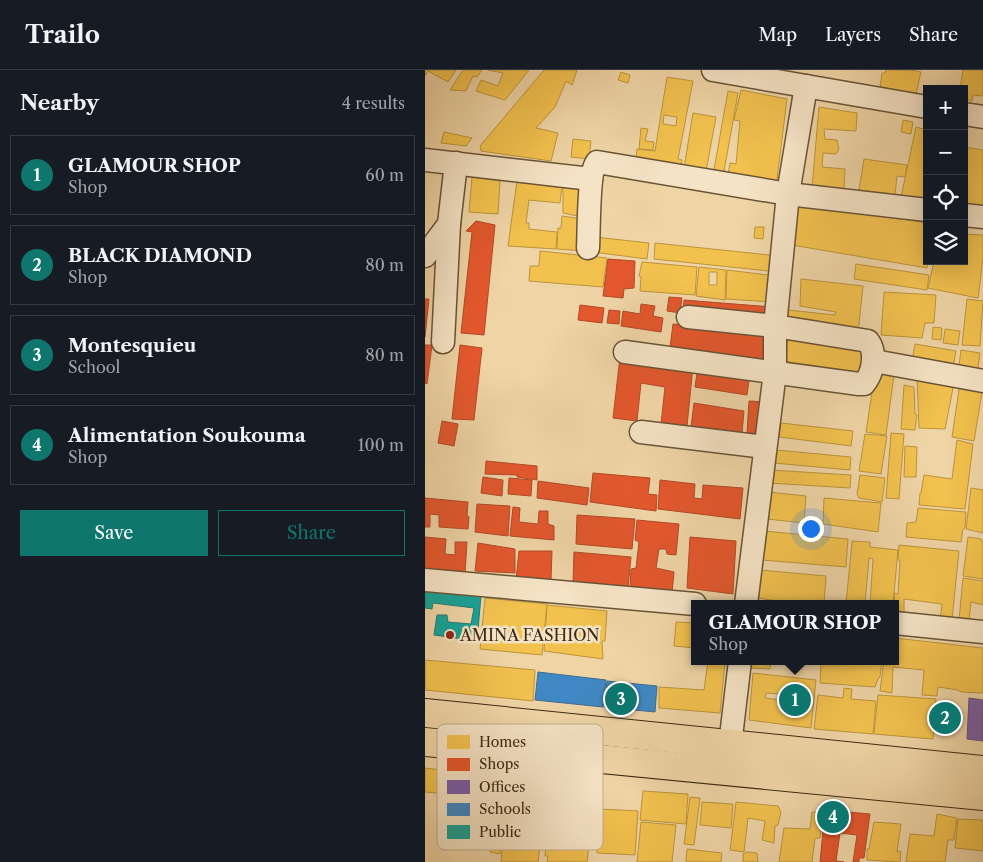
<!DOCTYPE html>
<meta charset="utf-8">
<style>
:root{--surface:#171b24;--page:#242831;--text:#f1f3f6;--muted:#9ea1a6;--line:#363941;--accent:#0f766e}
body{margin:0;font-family:"Libre Caslon Text",serif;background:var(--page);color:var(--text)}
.controls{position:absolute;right:15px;top:15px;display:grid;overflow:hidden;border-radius:0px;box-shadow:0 5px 20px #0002}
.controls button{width:45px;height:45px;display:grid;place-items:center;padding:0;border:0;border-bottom:1px solid var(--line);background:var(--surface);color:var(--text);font:25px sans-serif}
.you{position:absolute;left:385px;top:458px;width:18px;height:18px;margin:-12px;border:4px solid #fff;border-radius:50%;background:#1a73e8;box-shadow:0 0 0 8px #1a73e833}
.badge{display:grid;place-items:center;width:32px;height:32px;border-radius:50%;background:var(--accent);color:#fff;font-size:16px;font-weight:700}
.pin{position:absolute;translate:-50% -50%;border:2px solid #fff;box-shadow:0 1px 5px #0006}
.popup{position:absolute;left:266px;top:530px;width:208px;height:65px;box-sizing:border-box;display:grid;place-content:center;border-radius:0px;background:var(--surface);filter:drop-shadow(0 1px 4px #0005);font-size:16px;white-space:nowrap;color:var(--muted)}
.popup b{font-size:19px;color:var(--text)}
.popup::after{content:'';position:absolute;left:50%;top:100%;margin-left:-10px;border:10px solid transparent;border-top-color:var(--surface)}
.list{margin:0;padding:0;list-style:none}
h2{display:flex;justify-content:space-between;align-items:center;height:65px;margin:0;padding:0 20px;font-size:21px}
h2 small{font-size:16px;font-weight:400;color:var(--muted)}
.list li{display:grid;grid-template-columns:32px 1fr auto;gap:15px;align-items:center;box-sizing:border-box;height:80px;margin:0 10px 10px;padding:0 10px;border:1px solid var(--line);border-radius:0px}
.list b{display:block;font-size:19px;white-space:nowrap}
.list p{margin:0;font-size:16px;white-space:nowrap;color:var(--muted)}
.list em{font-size:16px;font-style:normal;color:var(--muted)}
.actions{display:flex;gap:10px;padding:15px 20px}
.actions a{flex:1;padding:11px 0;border:1px solid var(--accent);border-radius:0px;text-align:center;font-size:18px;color:var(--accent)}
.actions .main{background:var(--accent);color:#fff}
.icon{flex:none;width:28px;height:28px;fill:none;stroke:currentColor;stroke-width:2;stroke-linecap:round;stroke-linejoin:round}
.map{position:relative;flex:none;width:558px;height:792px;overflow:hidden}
header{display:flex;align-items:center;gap:30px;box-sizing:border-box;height:70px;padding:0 25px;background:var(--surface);border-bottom:1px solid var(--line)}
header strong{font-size:24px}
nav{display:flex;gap:28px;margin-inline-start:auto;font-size:18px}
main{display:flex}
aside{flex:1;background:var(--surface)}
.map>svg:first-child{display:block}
</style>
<header>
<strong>Trailo</strong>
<nav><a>Map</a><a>Layers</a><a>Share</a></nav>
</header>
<main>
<aside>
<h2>Nearby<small>4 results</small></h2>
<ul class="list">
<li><span class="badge">1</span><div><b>GLAMOUR SHOP</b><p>Shop</p></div><em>60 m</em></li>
<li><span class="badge">2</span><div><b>BLACK DIAMOND</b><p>Shop</p></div><em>80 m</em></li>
<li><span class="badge">3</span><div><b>Montesquieu</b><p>School</p></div><em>80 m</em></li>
<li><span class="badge">4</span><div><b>Alimentation Soukouma</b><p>Shop</p></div><em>100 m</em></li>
</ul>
<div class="actions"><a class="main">Save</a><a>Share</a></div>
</aside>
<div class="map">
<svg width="558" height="792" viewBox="0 0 558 792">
<rect width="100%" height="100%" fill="#efd4a6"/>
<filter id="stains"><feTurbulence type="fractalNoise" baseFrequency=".004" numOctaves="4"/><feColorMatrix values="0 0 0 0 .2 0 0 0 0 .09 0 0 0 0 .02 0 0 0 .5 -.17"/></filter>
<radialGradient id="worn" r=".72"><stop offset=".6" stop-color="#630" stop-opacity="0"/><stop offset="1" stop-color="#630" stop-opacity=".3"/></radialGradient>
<g fill="#f2c14e" stroke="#bb943c" fill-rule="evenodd">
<polygon points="0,0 31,0 23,12 3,1 0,6"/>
<polygon points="38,0 57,0 52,7 48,6 41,21 25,20"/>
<polygon points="63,0 104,0 80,30 51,21 56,10 73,16 78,3"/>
<polygon points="119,0 152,0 147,15 141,11 130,37 111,58 133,63 126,91 56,81 55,76"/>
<polygon points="461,0 486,0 496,2 491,24 455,17 457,3 460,3"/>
<polygon points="538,0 558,0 558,26 548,25 547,31 539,29 539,19 535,19"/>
<polygon points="196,2 205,5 203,13 193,10"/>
<path d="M242,7l26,4 -15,78 4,1 -2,13 -45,-6 2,-18 18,2zM239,45l13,2 -1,9 -13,-2z"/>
<polygon points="316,20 362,29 351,117 302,110 305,93 311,94 315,51 309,50"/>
<polygon points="303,21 313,23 298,107 288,105"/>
<polygon points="394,37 432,43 431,61 399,59 400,69 412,70 414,79 411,84 398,83 397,97 420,99 419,121 387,118"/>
<polygon points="268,43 291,47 281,101 259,98"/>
<polygon points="478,50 488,52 486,64 476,62"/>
<polygon points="491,57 502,60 502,131 476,127"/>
<polygon points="216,58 223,59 220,71 229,72 228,80 214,79"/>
<polygon points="19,62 47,68 41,76 16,73"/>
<polygon points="148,69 166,71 164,89 146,87"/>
<polygon points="540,77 558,80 558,142 539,140"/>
<polygon points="439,89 482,95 480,107 472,106 470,125 434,120"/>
<polygon points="47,107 75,111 73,144 44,142"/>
<polygon points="92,110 137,116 135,133 104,130 101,153 104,153 104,159 132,162 131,179 83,176"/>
<polygon points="138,116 161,117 158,147 138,143"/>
<polygon points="375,131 502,153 502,191 503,191 502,198 367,175"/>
<polygon points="137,146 164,150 160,181 132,179 133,158 136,158"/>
<polygon points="330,157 339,157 338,169 329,168"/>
<polygon points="539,164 558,165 558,188 553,228 503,218 509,191 539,191"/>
<polygon points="170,167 224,173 222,189 168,182"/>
<polygon points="230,173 354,186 353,202 229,189"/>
<polygon points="115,181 182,188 178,217 104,211 105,196 114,196"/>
<polygon points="217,192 272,197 270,225 215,221 216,207 214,206"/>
<polygon points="431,194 504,205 502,220 429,209"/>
<path d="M274,197l27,3 -1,30 -29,-4zM284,202h8v13h-8z"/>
<polygon points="302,200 351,206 347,232 301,229"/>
<polygon points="376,209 438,216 433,263 362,254 363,240 410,245 411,242 375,236"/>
<polygon points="459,222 511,225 509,253 500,253 497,268 456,265"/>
<polygon points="542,229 558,231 555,276 537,275"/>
<polygon points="508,257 517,258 516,270 507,269"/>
<polygon points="520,259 535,261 533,275 518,273"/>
<polygon points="363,267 439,275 435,310 360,301"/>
<polygon points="490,274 531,281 528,298 487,291"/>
<polygon points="536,280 555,283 552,306 533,303"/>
<polygon points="450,302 469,305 461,365 441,362"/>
<polygon points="492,306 529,313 520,359 494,358"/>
<polygon points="535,313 558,316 549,371 527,367"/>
<polygon points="479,315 489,317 490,344 492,345 490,360 476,359"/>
<polygon points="356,353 428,361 426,376 354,367"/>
<polygon points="466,363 479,364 474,429 461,428"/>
<polygon points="440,364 462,366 456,404 434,401"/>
<polygon points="532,370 548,374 540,439 494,435 495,423 496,423 499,405 527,409"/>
<polygon points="480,376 492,377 491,407 479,407"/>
<polygon points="351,380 426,387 425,400 349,393"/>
<polygon points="345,400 426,405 425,418 344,413"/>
<polygon points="435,405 460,408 457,432 434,428 432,424"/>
<polygon points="546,418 558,420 558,463 541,459"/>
<polygon points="344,422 381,426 379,453 342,449"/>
<polygon points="399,428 456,433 453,462 398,454"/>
<polygon points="493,438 541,442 540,458 538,459 536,472 481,467 482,453 491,452"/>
<polygon points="339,461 423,469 421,497 337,490"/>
<polygon points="543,467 556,469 558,472 558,509 538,506"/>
<polygon points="427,471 445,472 445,477 473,480 468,534 445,534 448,489 444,488 440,534 421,534"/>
<polygon points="474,475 534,481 527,550 515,550 517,534 479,529 479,545 470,545 469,523 473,524 475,490 473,490"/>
<polygon points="335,500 401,506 399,534 370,534 333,528"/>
<polygon points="538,508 558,511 558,535 546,532 544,551 534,550"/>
<polygon points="60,528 122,534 117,585 55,579"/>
<polygon points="122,535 182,541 180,571 177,571 178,589 119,581"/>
<polygon points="251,552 270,553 270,578 249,576"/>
<polygon points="470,568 558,578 558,623 536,622 533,620 513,617 512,626 497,625 499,600 468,597 467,623 455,621 459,591 470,591"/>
<polygon points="0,590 110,600 108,631 0,620"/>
<polygon points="283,591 300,592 295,643 234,638 234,617 279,620"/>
<polygon points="326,591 346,591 345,599 326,598"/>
<polygon points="396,591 457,591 455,607 453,609 450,617 395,613"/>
<path d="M328,603l63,7 -5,48 -62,-8zM341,623l31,2v7l-32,-4z"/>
<polygon points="419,618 427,619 426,629 451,631 448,664 389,659 393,625 418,628"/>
<polygon points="453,625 511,629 508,669 449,664"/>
<polygon points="0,698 35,702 33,725 0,722"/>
<polygon points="36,709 73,713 71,728 80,729 75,784 65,782 67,767 45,765 42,763 39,763 37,774 29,774 30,760 33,760 37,723 34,721"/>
<polygon points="83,709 128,713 127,719 173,723 171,749 167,749 162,792 122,792 123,786 120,786 121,774 140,775 139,751 134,747 119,744 113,792 76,792"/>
<polygon points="218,721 263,724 261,754 215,750"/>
<polygon points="265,727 275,728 269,775 259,774"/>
<polygon points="277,732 308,734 306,758 275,755"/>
<polygon points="311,732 353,736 356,742 353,755 350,756 349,773 337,770 340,751 323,748 319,782 305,780"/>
<polygon points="175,739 213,741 210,785 172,783"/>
<polygon points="387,742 398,743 395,768 390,768 387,792 354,792 359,758 385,759"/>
<polygon points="512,744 532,748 529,770 523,770 520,792 481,792 485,764 509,766"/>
<polygon points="533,749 558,750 558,781 530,778"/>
<polygon points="216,752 251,755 247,792 212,792"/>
<polygon points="449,752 476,754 472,782 476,781 475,792 442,790 442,779 444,779"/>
<polygon points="262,779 297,783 296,792 261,792"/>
<polygon points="322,782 332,783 333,792 318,792 318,784"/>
</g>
<g fill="#e4572e" stroke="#b24a26">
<polygon points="51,151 70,155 59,265 36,263 47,162 41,161"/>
<polygon points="183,189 210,191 209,218 199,219 198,228 178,226"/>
<polygon points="244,227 257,228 255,243 242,241"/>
<polygon points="0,229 4,229 0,267"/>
<polygon points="259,230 347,237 345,250 258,243"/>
<polygon points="216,234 230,236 228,246 238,248 236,262 196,256 198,241 215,244"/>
<polygon points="155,235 179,238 177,253 153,250"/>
<polygon points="184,240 195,241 194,254 182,253"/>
<polygon points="248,254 340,262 338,292 244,285"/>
<polygon points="0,275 7,275 2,314 0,313"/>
<polygon points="35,275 57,278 49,350 27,349"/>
<polygon points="195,287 268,296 262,356 236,354 240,317 216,313 212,351 188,348"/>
<polygon points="273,296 325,303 322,325 270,317"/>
<polygon points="324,331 343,332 339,363 322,363"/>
<polygon points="269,333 319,341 317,363 266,357"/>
<polygon points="17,351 33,354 29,376 13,373"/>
<polygon points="61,391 112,396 112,410 92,407 92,405 60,404"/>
<polygon points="168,403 225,408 223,424 232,425 231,441 165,432"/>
<polygon points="58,407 78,410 77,426 56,423"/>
<polygon points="84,408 107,410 106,426 83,424"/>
<polygon points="235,410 270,414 269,428 277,429 278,415 318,418 315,449 233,439"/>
<polygon points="113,411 164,418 162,435 112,428"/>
<polygon points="0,428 43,432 42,446 44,447 43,459 14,457 14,445 5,444 5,457 0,457"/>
<polygon points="52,434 85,436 83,466 50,462"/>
<polygon points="88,437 95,438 94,452 113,454 114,441 123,441 123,454 129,456 129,470 85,466"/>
<polygon points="152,445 210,449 207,479 151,474"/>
<polygon points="212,450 254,454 251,485 242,484 241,479 234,479 231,498 249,502 247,523 205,519 206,499 211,498 214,472 210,470"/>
<polygon points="0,467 21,469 20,484 30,485 30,472 42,472 40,503 0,499"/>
<polygon points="265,467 311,471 308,524 262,518"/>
<polygon points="53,473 90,479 90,503 50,501"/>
<polygon points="94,481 127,481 126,510 91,509"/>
<polygon points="149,482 206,487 203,518 148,513"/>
<polygon points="400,740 445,744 439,788 434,788 434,792 428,792 432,765 415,763 411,791 419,792 395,792"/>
</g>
<polygon fill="#7b5ea7" stroke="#684e7a" points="544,628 558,630 558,671 542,669"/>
<g fill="#3f88c5" stroke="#3e6c8f">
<polygon points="113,602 181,610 178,637 110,630"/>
<polygon points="182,611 232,616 230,642 179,637"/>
</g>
<polygon fill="#17a398" stroke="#227f70" points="0,519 56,526 52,571 9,565 12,545 22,545 23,552 46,554 49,538 8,533 7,539 0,538"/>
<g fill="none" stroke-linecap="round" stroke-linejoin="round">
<g stroke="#695437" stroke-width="25">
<g id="minor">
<polyline points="288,0 502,37"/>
<polyline points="539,44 558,47"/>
<polyline points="0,90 166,109"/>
<polyline points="539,145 558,147"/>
<path d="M163,178c1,-15 0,-77 9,-86l191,32 139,16"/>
<polyline points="0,186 24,154"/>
<polyline points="18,272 24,154 31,93"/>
<path d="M200,282l234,32h5c9,-11 13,-31 4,-43l-93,-15 -87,-9"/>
<polyline points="449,291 558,311"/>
<polyline points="216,362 340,377"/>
<polyline points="0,510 270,534"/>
<polyline points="321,534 350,302 350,256 363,124 381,16"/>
<polyline points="470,553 558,562"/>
<polyline points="305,675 315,591"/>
</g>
</g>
<g stroke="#3c2a12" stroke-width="30">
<g id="primary">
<polyline points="0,643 558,700"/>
<polyline points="0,672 558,726"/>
</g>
</g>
<use href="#minor" stroke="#f5e3c5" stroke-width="22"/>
<use href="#primary" stroke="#efd4a6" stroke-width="28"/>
</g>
<circle fill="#8f2418" stroke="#f5e3c5" stroke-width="2" cx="25" cy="565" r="5"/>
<g text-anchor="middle" stroke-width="5" stroke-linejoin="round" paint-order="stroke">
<g font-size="16" fill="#3c2a12" stroke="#f5e3c5" text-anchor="start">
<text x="35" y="571">AMINA FASHION</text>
</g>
</g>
<rect x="12" y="654" width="166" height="126" rx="8" fill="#f5e3c5" stroke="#beac8f" stroke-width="1"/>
<rect x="22" y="665" width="23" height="14" fill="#f2c14e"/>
<rect x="22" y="688" width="23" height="13" fill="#e4572e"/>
<rect x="22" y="710" width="23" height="14" fill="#7b5ea7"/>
<rect x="22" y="733" width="23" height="13" fill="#3f88c5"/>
<rect x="22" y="755" width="23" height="14" fill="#17a398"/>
<g font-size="14" fill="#3c2a12">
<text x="54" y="677">Homes</text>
<text x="54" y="699">Shops</text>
<text x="54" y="722">Offices</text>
<text x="54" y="744">Schools</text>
<text x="54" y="767">Public</text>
</g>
<rect width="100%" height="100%" filter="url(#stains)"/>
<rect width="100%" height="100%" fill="url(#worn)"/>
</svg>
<div class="controls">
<button>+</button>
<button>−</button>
<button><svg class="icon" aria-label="locate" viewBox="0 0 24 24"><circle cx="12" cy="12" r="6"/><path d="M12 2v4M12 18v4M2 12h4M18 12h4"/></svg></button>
<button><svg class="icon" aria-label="layers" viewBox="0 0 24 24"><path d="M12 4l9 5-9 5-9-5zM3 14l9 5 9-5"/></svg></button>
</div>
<div class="you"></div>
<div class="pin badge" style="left:370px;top:630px">1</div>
<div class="popup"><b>GLAMOUR SHOP</b>Shop</div>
<div class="pin badge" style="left:520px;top:648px">2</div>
<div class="pin badge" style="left:196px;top:629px">3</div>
<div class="pin badge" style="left:408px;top:747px">4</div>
</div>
</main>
